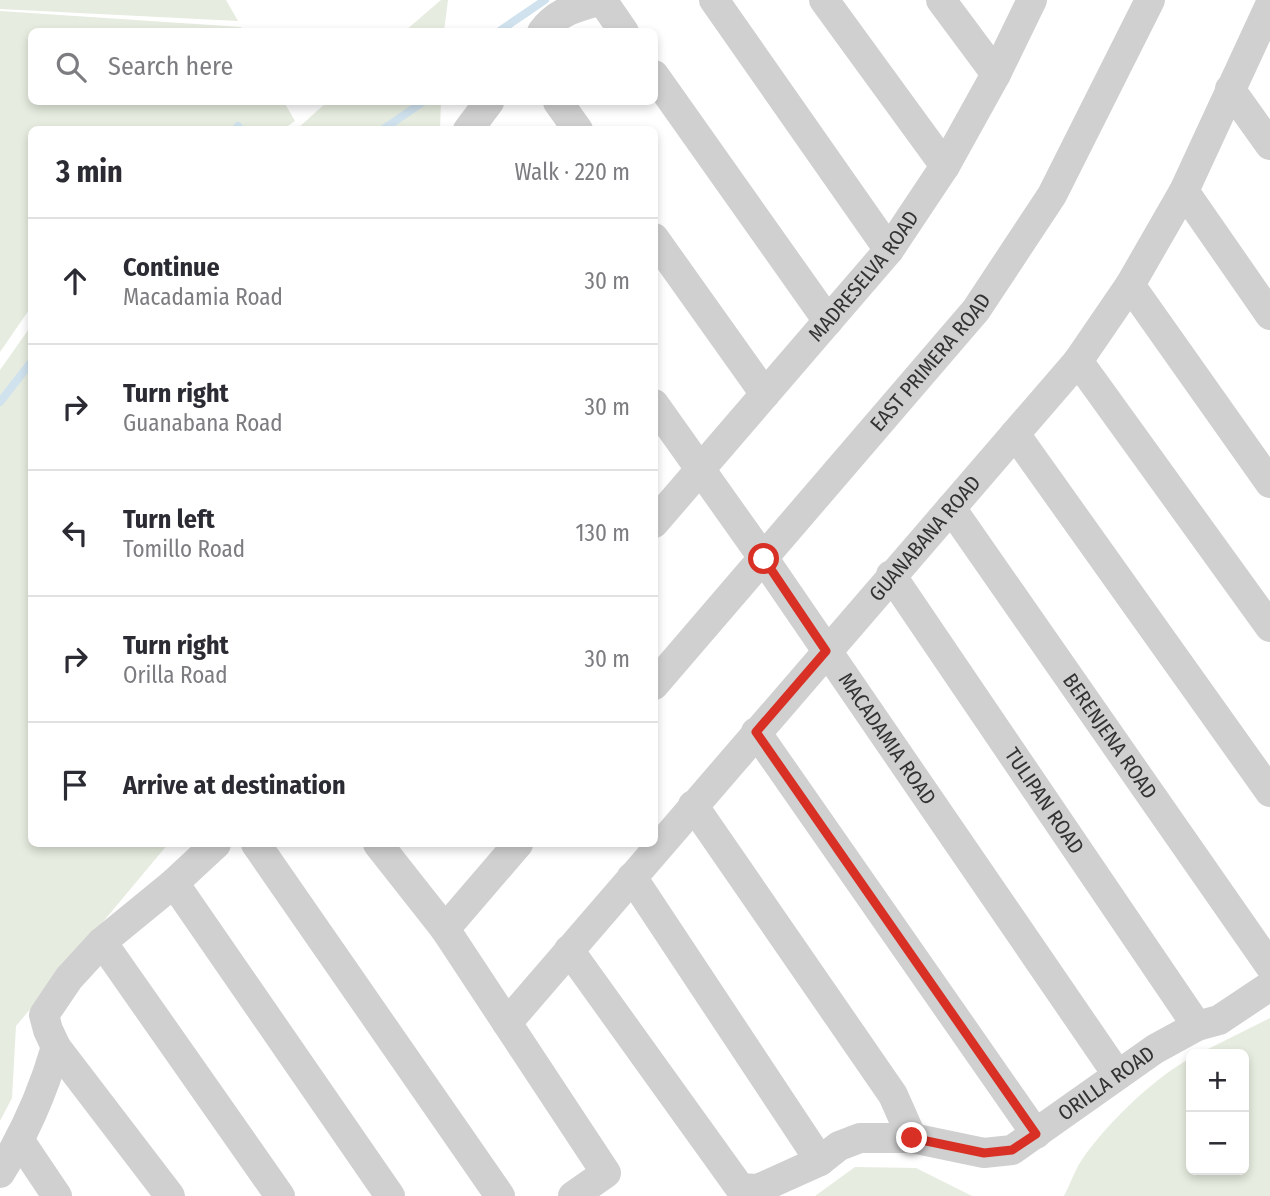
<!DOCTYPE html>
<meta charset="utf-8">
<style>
:root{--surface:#fff;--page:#f2f2f3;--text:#2b2b33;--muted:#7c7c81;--line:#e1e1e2}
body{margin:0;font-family:"Fira Sans Condensed",sans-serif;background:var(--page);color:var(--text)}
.controls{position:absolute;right:21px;bottom:21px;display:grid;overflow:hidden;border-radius:10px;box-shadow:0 4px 10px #0003}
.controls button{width:63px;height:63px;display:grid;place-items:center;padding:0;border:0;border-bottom:2px solid var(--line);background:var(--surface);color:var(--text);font:35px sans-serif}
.stop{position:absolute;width:21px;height:21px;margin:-16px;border:5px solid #d93025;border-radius:50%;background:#fff}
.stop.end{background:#d93025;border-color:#fff;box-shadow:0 2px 7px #0008}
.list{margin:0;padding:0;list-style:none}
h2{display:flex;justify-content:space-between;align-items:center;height:91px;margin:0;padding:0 28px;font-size:30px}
h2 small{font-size:23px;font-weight:400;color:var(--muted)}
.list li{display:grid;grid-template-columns:46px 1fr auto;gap:21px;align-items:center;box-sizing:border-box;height:126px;padding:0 28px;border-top:2px solid var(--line)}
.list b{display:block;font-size:26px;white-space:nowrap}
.list p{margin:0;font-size:23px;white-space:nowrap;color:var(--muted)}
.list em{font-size:23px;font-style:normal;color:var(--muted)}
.icon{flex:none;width:38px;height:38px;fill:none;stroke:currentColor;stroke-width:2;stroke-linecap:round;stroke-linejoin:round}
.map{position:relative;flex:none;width:1270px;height:1196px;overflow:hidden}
.search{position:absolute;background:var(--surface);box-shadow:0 4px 10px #0003;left:28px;top:28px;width:630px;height:77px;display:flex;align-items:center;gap:18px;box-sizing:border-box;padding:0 24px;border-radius:10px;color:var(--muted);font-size:26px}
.panel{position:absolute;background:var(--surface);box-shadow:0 4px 10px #0003;left:28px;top:126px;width:630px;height:721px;border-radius:10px}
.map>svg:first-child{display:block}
</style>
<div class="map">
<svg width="1270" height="1196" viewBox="0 0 1270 1196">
<rect width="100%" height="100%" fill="#fff"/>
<g fill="#e6ecdf">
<polygon points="0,0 226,0 238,21 0,9"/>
<polygon points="441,0 448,0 444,31 405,31"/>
<polygon points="0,11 241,27 244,31 32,32 32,102 284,102 295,121 282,130 32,130 31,307 0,352"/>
<polygon points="327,102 441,102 440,129 297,129"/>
<polygon points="31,326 32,844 168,844 16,1026 12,1098 0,1121 0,370"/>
<path d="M1270,1018v178h-206c5,-10 9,-20 14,-30 21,-35 76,-89 113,-108v112h53v-116h-46z"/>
<polygon points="855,1167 916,1168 972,1196 815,1196"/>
</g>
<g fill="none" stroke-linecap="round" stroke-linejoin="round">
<g stroke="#cfe2ee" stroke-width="8">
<polyline points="498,32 545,0"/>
<polyline points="234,130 238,126 242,130"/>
<polyline points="382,130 423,102"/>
<polyline points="0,402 32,361"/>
</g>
<g stroke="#d0d0d0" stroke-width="30">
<polyline points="602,0 624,32"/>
<polyline points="714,0 889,250"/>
<polyline points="824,0 945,166"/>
<polyline points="941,0 996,74"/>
<path d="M542,32c15,-21 36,-25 60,-32"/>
<polyline points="654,75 828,321"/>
<polyline points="1230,89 1270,145"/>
<polyline points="558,102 578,130"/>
<polyline points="468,130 489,102"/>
<polyline points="1184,191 1270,315"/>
<polyline points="654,238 765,394"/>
<polyline points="1130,285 1270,483"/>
<polyline points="1078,361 1270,627"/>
<path id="s1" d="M654,404l110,155 353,515"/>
<polyline points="1015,434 1270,792"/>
<path id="s2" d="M951,508l319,458"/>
<path id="s3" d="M654,523l235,-273 56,-84 51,-92 36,-74"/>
<path id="s4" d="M891,575l306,451"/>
<path id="s5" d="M654,685l322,-375 76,-115 98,-195"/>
<polyline points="756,732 1036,1134"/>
<polyline points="693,805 893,1095 912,1138"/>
<polyline points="256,844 500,1196"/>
<polyline points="378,844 445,929 606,1173 573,1196"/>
<polyline points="632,877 820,1161"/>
<polyline points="174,883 390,1196"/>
<polyline points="445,929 518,844"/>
<polyline points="102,942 280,1196"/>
<path id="s6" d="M569,950l171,238 18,1 62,-28 19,-15 21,-8h52l72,15 28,-3 143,-101 42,-23 22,-6 51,-34"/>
<path id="s7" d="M507,1023l571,-662 52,-76 54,-94 86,-186"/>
<polyline points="56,1047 170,1196"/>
<polyline points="20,1141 57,1196"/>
<path d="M0,1173c25,-40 43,-81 56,-126l-8,-17 -4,-15 25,-37 33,-36 72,-59 42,-39"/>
</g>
</g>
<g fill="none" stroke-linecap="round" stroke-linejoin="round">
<polyline stroke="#d93025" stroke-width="9" points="764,559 826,651 756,732 1036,1134 1012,1150 984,1153 912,1138"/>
</g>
<g text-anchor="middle" stroke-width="7" stroke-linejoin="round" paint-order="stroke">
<g font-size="21" fill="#333" stroke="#fff">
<text dy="7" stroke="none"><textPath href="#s3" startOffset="324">MADRESELVA ROAD</textPath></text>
<text dy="7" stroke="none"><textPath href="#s5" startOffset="425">EAST PRIMERA ROAD</textPath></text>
<text dy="7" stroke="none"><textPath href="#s7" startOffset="640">GUANABANA ROAD</textPath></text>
<text dy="7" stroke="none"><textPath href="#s2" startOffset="278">BERENJENA ROAD</textPath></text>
<text dy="7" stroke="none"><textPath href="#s1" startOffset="408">MACADAMIA ROAD</textPath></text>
<text dy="7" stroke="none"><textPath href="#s4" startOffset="273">TULIPAN ROAD</textPath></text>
<text dy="7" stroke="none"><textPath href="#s6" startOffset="695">ORILLA ROAD</textPath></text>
</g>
</g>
</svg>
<div class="controls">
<button>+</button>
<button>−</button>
</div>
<div class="stop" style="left:764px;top:559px"></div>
<div class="stop end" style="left:912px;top:1138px"></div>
<div class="search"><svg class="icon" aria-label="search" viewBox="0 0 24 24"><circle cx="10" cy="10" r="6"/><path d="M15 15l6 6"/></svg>Search here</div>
<section class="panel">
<h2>3 min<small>Walk · 220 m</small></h2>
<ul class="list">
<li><svg class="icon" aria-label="ahead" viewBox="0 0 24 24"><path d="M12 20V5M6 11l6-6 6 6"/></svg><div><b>Continue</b><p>Macadamia Road</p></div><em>30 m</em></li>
<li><svg class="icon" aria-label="right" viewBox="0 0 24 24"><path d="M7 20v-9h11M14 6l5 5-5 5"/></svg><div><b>Turn right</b><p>Guanabana Road</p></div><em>30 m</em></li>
<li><svg class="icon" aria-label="left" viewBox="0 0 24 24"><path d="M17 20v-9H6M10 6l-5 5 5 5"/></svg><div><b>Turn left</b><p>Tomillo Road</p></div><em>130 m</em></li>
<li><svg class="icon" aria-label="right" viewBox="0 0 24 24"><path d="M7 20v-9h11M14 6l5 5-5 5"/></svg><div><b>Turn right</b><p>Orilla Road</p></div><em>30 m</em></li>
<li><svg class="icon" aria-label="arrive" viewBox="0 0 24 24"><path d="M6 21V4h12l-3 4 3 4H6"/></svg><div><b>Arrive at destination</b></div></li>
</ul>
</section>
</div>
